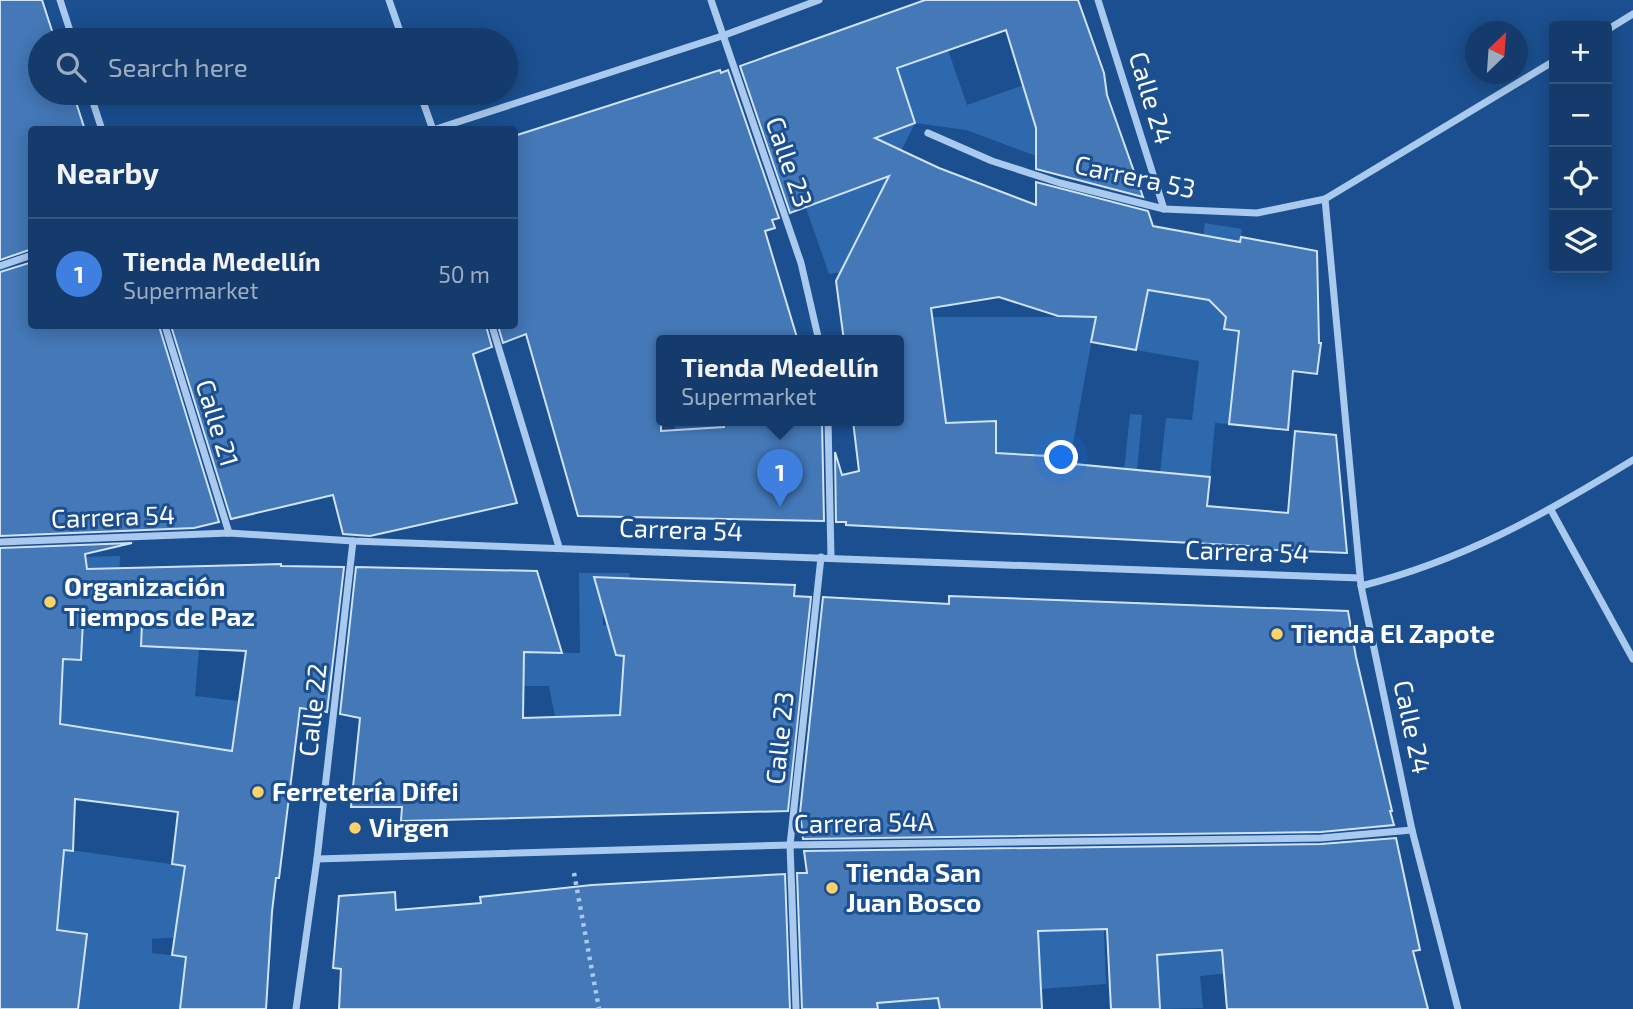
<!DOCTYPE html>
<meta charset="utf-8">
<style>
:root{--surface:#143b6b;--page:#1d4271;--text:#f1f3f6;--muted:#9dadc1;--line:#33557e;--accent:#8abfa5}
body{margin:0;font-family:"Exo 2",sans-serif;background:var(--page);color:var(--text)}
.controls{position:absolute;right:21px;top:21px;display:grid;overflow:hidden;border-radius:7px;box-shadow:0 4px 18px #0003}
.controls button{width:63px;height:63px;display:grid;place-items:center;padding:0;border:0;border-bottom:2px solid var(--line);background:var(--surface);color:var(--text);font:35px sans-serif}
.compass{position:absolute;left:1465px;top:21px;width:63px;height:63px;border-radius:50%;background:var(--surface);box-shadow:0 4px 18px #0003;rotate:25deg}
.you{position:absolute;left:1062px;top:458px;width:24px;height:24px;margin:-18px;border:5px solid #fff;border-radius:50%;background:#1a73e8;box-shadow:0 0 0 10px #1a73e833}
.badge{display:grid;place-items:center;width:46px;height:46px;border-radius:50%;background:var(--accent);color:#fff;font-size:23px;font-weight:700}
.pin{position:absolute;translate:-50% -58px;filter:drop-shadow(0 2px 4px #0008)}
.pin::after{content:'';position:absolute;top:37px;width:24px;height:21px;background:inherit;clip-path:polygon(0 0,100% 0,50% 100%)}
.popup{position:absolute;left:656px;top:335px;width:248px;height:91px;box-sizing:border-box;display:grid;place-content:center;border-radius:7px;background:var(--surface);filter:drop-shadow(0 2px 5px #0005);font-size:23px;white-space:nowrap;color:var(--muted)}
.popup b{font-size:26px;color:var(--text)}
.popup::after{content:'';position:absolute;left:50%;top:100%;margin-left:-14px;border:14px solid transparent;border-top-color:var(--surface)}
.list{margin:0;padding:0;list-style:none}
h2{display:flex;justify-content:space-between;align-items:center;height:91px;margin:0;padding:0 28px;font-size:30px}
h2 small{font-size:23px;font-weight:400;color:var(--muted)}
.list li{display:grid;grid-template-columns:46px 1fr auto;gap:21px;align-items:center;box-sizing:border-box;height:112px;padding:0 28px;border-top:2px solid var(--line)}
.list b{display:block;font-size:26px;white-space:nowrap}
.list p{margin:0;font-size:23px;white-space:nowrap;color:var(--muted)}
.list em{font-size:23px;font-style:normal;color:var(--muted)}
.icon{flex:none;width:38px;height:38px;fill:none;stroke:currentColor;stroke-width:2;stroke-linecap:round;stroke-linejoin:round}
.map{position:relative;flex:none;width:1633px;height:1009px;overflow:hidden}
.search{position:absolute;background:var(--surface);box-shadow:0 4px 18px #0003;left:28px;top:28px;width:490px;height:77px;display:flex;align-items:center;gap:18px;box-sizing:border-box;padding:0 24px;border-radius:38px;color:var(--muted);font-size:26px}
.panel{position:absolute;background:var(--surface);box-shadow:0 4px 18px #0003;left:28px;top:126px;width:490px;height:203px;border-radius:7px}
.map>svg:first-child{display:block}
</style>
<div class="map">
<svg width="1633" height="1009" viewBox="0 0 1633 1009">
<rect width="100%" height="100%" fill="#1b4f8f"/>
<g fill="#2e69ad">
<polygon points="948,50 967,105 1024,85 1036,128 1036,156 966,130 915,123 860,234 895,266 829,274 806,208 875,181 859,122 915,123 897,68"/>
<polygon points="1205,223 1242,229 1224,329 1264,335 1236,366 1229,424 1215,423 1210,478 1160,473 1166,418 1192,420 1199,361 1136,350 1148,290 1193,297"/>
<polygon points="917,305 931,308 933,317 1096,317 1056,536 1052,535 1065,458 996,453 996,421 945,423 922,461 899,421"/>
<polygon points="1130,414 1142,415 1137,472 1124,471"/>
<polygon points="674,421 723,421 724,427 675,430"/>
<polygon points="120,556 117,623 142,624 141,646 199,649 195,696 239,701 231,751 189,814 164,810 170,742 19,739 63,659 81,660 86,557"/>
<polygon points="579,573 630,573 629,579 603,578 603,625 626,627 621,692 622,714 555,717 549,686 498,686 523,667 524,652 580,653"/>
<polygon points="55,848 185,866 179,905 183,937 152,939 152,953 186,957 180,1009 77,1009 87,934 57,930"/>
<polygon points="1103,910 1106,984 1041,989 940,1009 878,1009 877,1003 937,947"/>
<polygon points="1134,943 1250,948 1251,971 1200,976 1203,1008 1160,1009 1159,980 1135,981"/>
</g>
<g fill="#4478b7" stroke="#cfe3fa" stroke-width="2" fill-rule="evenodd">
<polygon points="0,0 42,0 55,40 40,40 40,93 73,93 85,130 32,130 32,249 0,260"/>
<polygon points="925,0 1078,0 1104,73 1107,95 1143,197 1036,169 1036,128 1006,30 897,68 915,123 875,138 939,168 1036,205 1036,182 1148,211 1153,226 1240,242 1241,237 1317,251 1319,343 1321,343 1317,374 1293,371 1288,430 1229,424 1239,331 1224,329 1226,317 1209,300 1148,290 1136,350 1091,342 1096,317 1058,316 999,297 931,308 946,423 996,421 996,453 1065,457 1064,463 1210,477 1207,506 1288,513 1295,431 1336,435 1347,553 1249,549 1249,546 846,525 846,522 836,522 835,452 842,475 859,471 853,421 899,421 899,341 844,341 836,281 889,176 790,213 740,66"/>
<polygon points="720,70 721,73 728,70 779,218 772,220 775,228 765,231 798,341 661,341 661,431 724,427 723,421 822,421 824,521 578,516 526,334 503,343 498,326 514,326 514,136"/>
<polygon points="32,262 32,326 159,326 219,522 194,528 0,536 0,272"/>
<polygon points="171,326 486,326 492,347 473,354 517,503 370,536 343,534 333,495 231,519"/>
<path d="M132,543l-47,11 2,15 194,-5v2l63,1 -17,145 -27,-4 -21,170h-3l-4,34 -6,97h-86l6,-52 -14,-2 13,-89 -13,-2 6,-52 -103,-13 -2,52 -9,-1 -7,80 30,4 -9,75h-78v-461zM83,621l59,3 -1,22 105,5 -14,100 -172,-27 3,-65 18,1z"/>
<polygon points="356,567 537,571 562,653 524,652 523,718 620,715 624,656 616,655 594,577 795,585 794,596 811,597 788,811 401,821 402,807 351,807 360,718 340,714"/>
<polygon points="949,596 1348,611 1356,657 1392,811 1390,811 1394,825 1321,832 803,839 800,813 823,597 949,604"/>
<polygon points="1396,838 1420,950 1413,951 1428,1009 1227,1009 1222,950 1157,955 1160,1009 1111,1009 1107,929 1038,931 1042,1009 940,1009 938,998 877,1003 878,1009 802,1009 797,873 807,873 804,851 1321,844"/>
<polygon points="785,874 790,1009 339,1009 341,969 333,968 339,896 395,892 396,910 481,903 480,897 592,885"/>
</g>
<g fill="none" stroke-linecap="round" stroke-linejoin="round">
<polyline stroke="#a9c9ee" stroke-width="4.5" stroke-dasharray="3.5 5" stroke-linecap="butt" points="574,873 599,1009"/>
<g stroke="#a9c9ee" stroke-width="7">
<polyline points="60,0 73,40"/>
<polyline points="389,0 403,40"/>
<polyline points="711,0 801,263 819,341"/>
<polyline points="1098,0 1164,209"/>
<polyline points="1607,30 1633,14"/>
<polyline points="90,93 102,130"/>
<polyline points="420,93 433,130"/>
<polyline points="433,130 722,36 819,0"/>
<polyline points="928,133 992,161 1060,183 1164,209 1257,213 1325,199 1554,61"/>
<polyline points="1325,199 1361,586 1412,830 1458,1009"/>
<polyline points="0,266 32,255"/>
<polyline points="165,326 229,533"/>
<polyline points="492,326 559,547"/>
<polyline points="828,421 831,557"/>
<polyline points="1551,510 1633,659"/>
<polyline points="0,542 229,533 353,541 1360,578"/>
<path d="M1361,586c103,-26 182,-71 272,-126"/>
<polyline points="317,859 790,845 1321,838 1412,830"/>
<polyline points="296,1009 317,859 353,541"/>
<polyline points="796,1009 790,845 821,557"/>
</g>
</g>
<g fill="#ffd166" stroke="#1b4f8f" stroke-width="2.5">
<circle cx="50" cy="602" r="7"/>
<circle cx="1277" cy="634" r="7"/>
<circle cx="258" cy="792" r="7"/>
<circle cx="355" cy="828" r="7"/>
<circle cx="832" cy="888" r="7"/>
</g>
<g text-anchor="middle" stroke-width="6" stroke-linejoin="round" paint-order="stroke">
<g font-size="26" fill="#fff" stroke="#1b4f8f">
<text transform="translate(1151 98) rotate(73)" y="9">Calle 24</text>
<text transform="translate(789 162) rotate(71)" y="9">Calle 23</text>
<text transform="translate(1135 177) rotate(12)" y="9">Carrera 53</text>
<text transform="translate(217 423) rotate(73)" y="9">Calle 21</text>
<text transform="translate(113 517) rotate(-2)" y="9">Carrera 54</text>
<text transform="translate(681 530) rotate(2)" y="9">Carrera 54</text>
<text transform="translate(1247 552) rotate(2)" y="9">Carrera 54</text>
<text transform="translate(313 710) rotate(-84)" y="9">Calle 22</text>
<text transform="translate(1412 727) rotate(78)" y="9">Calle 24</text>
<text transform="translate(780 738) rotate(-84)" y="9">Calle 23</text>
<text transform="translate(864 823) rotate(-1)" y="9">Carrera 54A</text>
</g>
<g font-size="26" font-weight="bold" fill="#fff" stroke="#1b4f8f" text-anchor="start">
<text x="64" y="596">Organización<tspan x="64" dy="30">Tiempos de Paz</tspan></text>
<text x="1291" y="643">Tienda El Zapote</text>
<text x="272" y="801">Ferretería Difei</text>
<text x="369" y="837">Virgen</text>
<text x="846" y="882">Tienda San<tspan x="846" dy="30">Juan Bosco</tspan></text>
</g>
</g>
</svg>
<div class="controls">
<button>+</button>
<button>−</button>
<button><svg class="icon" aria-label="locate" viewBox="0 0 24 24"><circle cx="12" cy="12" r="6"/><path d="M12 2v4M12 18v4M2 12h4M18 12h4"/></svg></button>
<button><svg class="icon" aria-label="layers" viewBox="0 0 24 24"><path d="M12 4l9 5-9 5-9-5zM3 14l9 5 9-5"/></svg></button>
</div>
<svg class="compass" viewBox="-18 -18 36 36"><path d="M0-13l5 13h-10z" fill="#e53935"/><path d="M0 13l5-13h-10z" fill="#9dadc1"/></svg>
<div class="you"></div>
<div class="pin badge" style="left:780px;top:507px;background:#3f7fe0">1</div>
<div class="popup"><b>Tienda Medellín</b>Supermarket</div>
<div class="search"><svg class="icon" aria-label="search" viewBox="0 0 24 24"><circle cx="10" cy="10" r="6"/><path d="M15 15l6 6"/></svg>Search here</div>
<section class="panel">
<h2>Nearby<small></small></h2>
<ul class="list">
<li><span class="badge" style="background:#3f7fe0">1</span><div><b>Tienda Medellín</b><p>Supermarket</p></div><em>50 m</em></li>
</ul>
</section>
</div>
